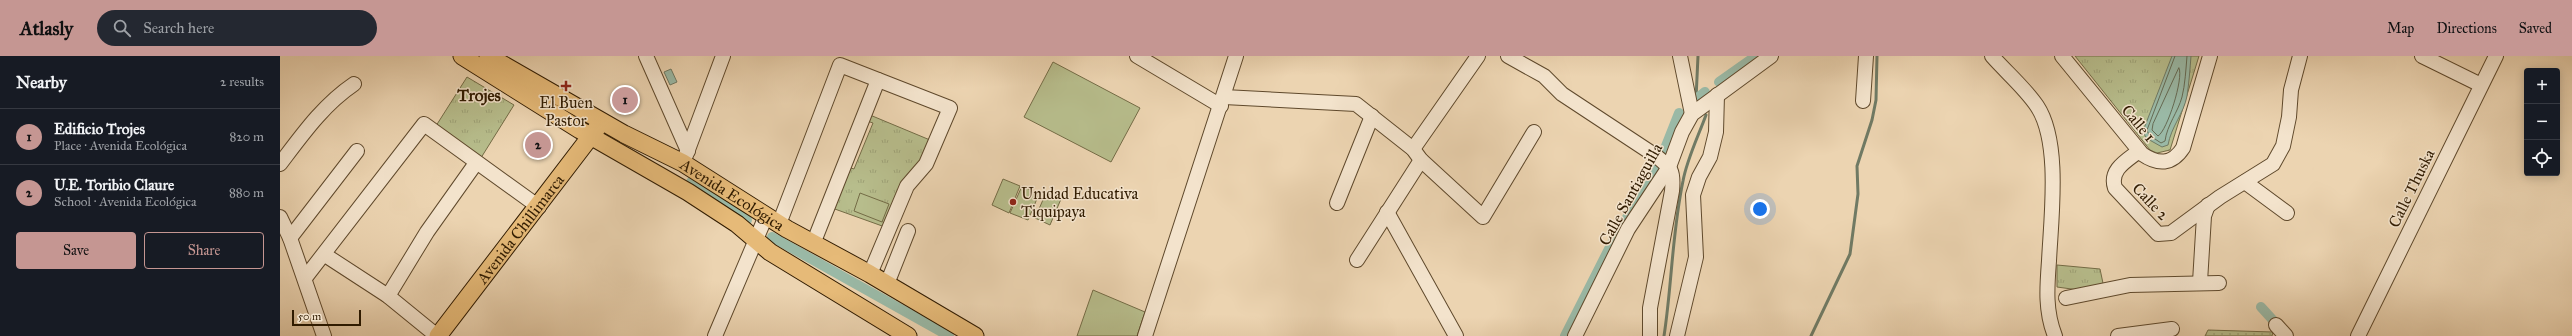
<!DOCTYPE html>
<meta charset="utf-8">
<style>
:root{--surface:#171b24;--page:#242831;--text:#f1f3f6;--muted:#9ea1a6;--line:#363941;--accent:#c59692}
body{margin:0;font-family:"IM FELL Great Primer",serif;background:var(--page);color:var(--text)}
.controls{position:absolute;right:12px;top:12px;display:grid;overflow:hidden;border-radius:4px;box-shadow:0 2px 10px #0003}
.controls button{width:36px;height:36px;display:grid;place-items:center;padding:0;border:0;border-bottom:1px solid var(--line);background:var(--surface);color:var(--text);font:20px sans-serif}
.scale{position:absolute;left:12px;bottom:10px;width:69px;box-sizing:border-box;padding-left:4px;border:2px solid #301b00;border-top:0;font-size:11px;line-height:14px;white-space:nowrap;color:#301b00;-webkit-text-stroke:3px #f3e3cc;paint-order:stroke}
.you{position:absolute;left:1480px;top:153px;width:14px;height:14px;margin:-10px;border:3px solid #fff;border-radius:50%;background:#1a73e8;box-shadow:0 0 0 6px #1a73e833}
.badge{display:grid;place-items:center;width:26px;height:26px;border-radius:50%;background:var(--accent);color:#111;font-size:13px;font-weight:700}
.pin{position:absolute;translate:-50% -50%;border:2px solid #fff;box-shadow:0 1px 4px #0006}
.list{margin:0;padding:0;list-style:none}
h2{display:flex;justify-content:space-between;align-items:center;height:52px;margin:0;padding:0 16px;font-size:17px}
h2 small{font-size:13px;font-weight:400;color:var(--muted)}
.list li{display:grid;grid-template-columns:26px 1fr auto;gap:12px;align-items:center;box-sizing:border-box;height:56px;padding:0 16px;border-top:1px solid var(--line)}
.list b{display:block;font-size:15px;white-space:nowrap}
.list p{margin:0;font-size:13px;white-space:nowrap;color:var(--muted)}
.list em{font-size:13px;font-style:normal;color:var(--muted)}
.actions{display:flex;gap:8px;padding:12px 16px}
.actions a{flex:1;padding:9px 0;border:1px solid var(--accent);border-radius:4px;text-align:center;font-size:14px;color:var(--accent)}
.actions .main{background:var(--accent);color:#111}
.icon{flex:none;width:22px;height:22px;fill:none;stroke:currentColor;stroke-width:2;stroke-linecap:round;stroke-linejoin:round}
.map{position:relative;flex:none;width:2292px;height:280px;overflow:hidden}
header{display:flex;align-items:center;gap:24px;box-sizing:border-box;height:56px;padding:0 20px;background:var(--accent);color:#111}
header strong{font-size:19px}
nav{display:flex;gap:22px;margin-inline-start:auto;font-size:14px}
.search{width:280px;height:36px;background:var(--page);display:flex;align-items:center;gap:10px;box-sizing:border-box;padding:0 14px;border-radius:22px;color:var(--muted);font-size:15px}
main{display:flex}
aside{flex:1;background:var(--surface)}
.map>svg:first-child{display:block}
</style>
<header>
<strong>Atlasly</strong>
<div class="search"><svg class="icon" aria-label="search" viewBox="0 0 24 24"><circle cx="10" cy="10" r="6"/><path d="M15 15l6 6"/></svg>Search here</div>
<nav><a>Map</a><a>Directions</a><a>Saved</a></nav>
</header>
<main>
<aside>
<h2>Nearby<small>2 results</small></h2>
<ul class="list">
<li><span class="badge">1</span><div><b>Edificio Trojes</b><p>Place · Avenida Ecológica</p></div><em>820 m</em></li>
<li><span class="badge">2</span><div><b>U.E. Toribio Claure</b><p>School · Avenida Ecológica</p></div><em>880 m</em></li>
</ul>
<div class="actions"><a class="main">Save</a><a>Share</a></div>
</aside>
<div class="map">
<svg width="2292" height="280" viewBox="0 0 2292 280">
<defs>
<pattern id="grass-dots" width="8" height="8" patternUnits="userSpaceOnUse"><rect width="8" height="8" fill="#b7bd8c"/><path d="M2 2h.1M6 6h.1" fill="none" stroke="#9ea277" stroke-width="1.8" stroke-linecap="round"/></pattern>
<pattern id="park-tufts" width="24" height="20" patternUnits="userSpaceOnUse"><rect width="24" height="20" fill="#b7bd8c"/><path d="M3 7l-1-3M5 7V3M7 7l1-3M15 17l-1-3M17 17v-4M19 17l1-3" fill="none" stroke="#9ea277"/></pattern>
</defs>
<rect width="100%" height="100%" fill="#ecd4b1"/>
<filter id="stains"><feTurbulence type="fractalNoise" baseFrequency=".005" numOctaves="4"/><feColorMatrix values="0 0 0 0 .2 0 0 0 0 .09 0 0 0 0 .02 0 0 0 .5 -.17"/></filter>
<radialGradient id="worn" r=".72"><stop offset=".6" stop-color="#630" stop-opacity="0"/><stop offset="1" stop-color="#630" stop-opacity=".3"/></radialGradient>
<polygon fill="url(#grass-dots)" stroke="#746c46" points="1928,274 1993,276 1992,280 1925,280"/>
<g fill="url(#park-tufts)" stroke="#746c46">
<polygon points="1795,0 1919,0 1890,94 1877,97 1870,94"/>
<polygon points="187,21 234,49 199,105 154,73"/>
<polygon points="590,59 650,84 642,104 605,171 552,152 568,111 574,113 593,67 587,65"/>
<polygon points="1777,209 1820,213 1824,232 1806,235 1777,231"/>
</g>
<g fill="#b7bd8c" stroke="#746c46">
<polygon points="773,6 860,52 831,106 744,61"/>
<polygon points="723,123 740,130 729,157 712,149"/>
<polygon points="742,130 759,138 748,164 730,157"/>
<polygon points="580,137 609,148 602,166 574,155"/>
<polygon points="766,137 781,143 770,169 755,162"/>
<polygon points="813,234 865,256 857,280 797,280"/>
</g>
<g fill="#9ab9a6" stroke="#707a64">
<path d="M1892,0h19c-1,13 -2,27 -4,40 -3,17 -16,31 -19,49l-6,2 -16,-9 -3,-7z"/>
<polygon points="391,13 397,26 390,29 384,16"/>
</g>
<g fill="none" stroke-linecap="round" stroke-linejoin="round">
<g stroke="#656a53" stroke-width="1">
<path d="M1895,0l-28,74 2,5 12,8 4,-2c2,-16 13,-29 17,-44 3,-12 4,-28 5,-41"/>
<path d="M1899,12c5,10 -12,63 -21,68l-6,-6 1,-6z"/>
</g>
<g stroke="#707a64" stroke-width="3">
<polyline points="1416,43 1418,0"/>
<path d="M1384,280c8,-52 8,-103 19,-155 4,-22 15,-44 23,-66"/>
<polyline points="1531,280 1570,198 1578,138 1577,110 1592,64 1596,44 1597,0"/>
</g>
<g stroke="#9ab9a6" stroke-width="10">
<polyline points="1439,26 1476,0"/>
<polyline points="1410,48 1425,36"/>
<polyline points="1384,95 1399,57"/>
<polyline points="411,126 467,164"/>
<polyline points="492,181 669,280"/>
<polyline points="1981,251 2001,273"/>
<polyline points="1285,280 1331,189 1379,107"/>
</g>
<g stroke="#5f492c" stroke-width="16">
<g id="minor">
<polyline points="366,0 408,95"/>
<polyline points="857,0 941,50"/>
<path d="M1228,0l36,20 18,18 94,62c15,12 18,14 16,35l-22,117v28"/>
<polyline points="1400,0 1412,58"/>
<path d="M1712,0c14,16 33,32 45,50 24,36 14,112 12,155 -2,26 -4,50 6,75"/>
<path d="M1782,0l80,98c16,11 30,11 41,-6l27,-92"/>
<polyline points="2142,0 2201,29"/>
<polyline points="944,41 1076,48 1133,93 1141,104 1203,161 1254,76"/>
<polyline points="1583,45 1586,0"/>
<polyline points="1133,93 1198,0"/>
<path d="M1859,95c-13,10 -30,19 -24,37l43,46 13,-1 49,-36 53,-33 10,-18 6,-29 2,-27 9,-34"/>
<polyline points="403,107 443,0"/>
<path d="M0,108c22,-29 43,-59 74,-80"/>
<polyline points="1965,126 2007,157"/>
<polyline points="1057,147 1092,60"/>
<polyline points="1107,156 1176,280"/>
<polyline points="0,161 10,182 44,280"/>
<polyline points="499,168 560,9 670,52 646,108 627,130 590,218"/>
<polyline points="10,182 77,95"/>
<polyline points="533,188 598,24"/>
<polyline points="45,199 108,240 157,280"/>
<polyline points="1077,204 1141,104"/>
<polyline points="25,222 144,68 259,151"/>
<polyline points="1920,226 1924,160 1928,149"/>
<polyline points="607,228 628,175"/>
<polyline points="108,240 147,176 196,107"/>
<polyline points="1786,242 1850,229 1939,227"/>
<polyline points="1996,269 2006,280"/>
<polyline points="435,280 486,160"/>
<polyline points="865,280 956,0"/>
<polyline points="1295,280 1348,173 1389,111 1402,76 1412,58 1491,0"/>
<polyline points="1397,280 1416,201 1413,139 1419,121 1430,101 1436,76 1437,39"/>
<polyline points="1838,280 1892,273"/>
<polyline points="2078,280 2216,0"/>
</g>
</g>
<g stroke="#301b00" stroke-width="19">
<g id="major">
<polyline points="182,0 300,74 408,136 457,168 490,196 628,280"/>
<path id="s1" d="M208,0l136,78 59,29 104,66 83,45 105,62"/>
<path id="s2" d="M158,280l159,-208"/>
</g>
</g>
<use href="#minor" stroke="#f3e3cc" stroke-width="14"/>
<use href="#major" stroke="#e6ba78" stroke-width="17"/>
</g>
<g fill="#8f2418" stroke="#f3e3cc" stroke-width="1.5">
<path d="M284 24h4v4h4v4h-4v4h-4v-4h-4v-4h4z"/>
<circle cx="733" cy="146" r="4"/>
</g>
<g text-anchor="middle" stroke-width="3" stroke-linejoin="round" paint-order="stroke">
<g font-size="16" fill="#301b00" stroke="#f3e3cc">
<text x="286" y="52">El Buen<tspan x="286" dy="18">Pastor</tspan></text>
<text x="741" y="143" text-anchor="start">Unidad Educativa<tspan x="741" dy="18">Tiquipaya</tspan></text>
</g>
<g font-size="16" fill="#301b00" stroke="#f3e3cc">
<text transform="translate(1859 67) rotate(50)" y="6">Calle 1</text>
<text transform="translate(2131 132) rotate(-64)" y="6">Calle Thuska</text>
<text transform="translate(1350 138) rotate(-61)" y="6">Calle Santiaguilla</text>
<text dy="6" stroke="none"><textPath href="#s1" startOffset="281">Avenida Ecológica</textPath></text>
<text transform="translate(1871 145) rotate(46)" y="6">Calle 2</text>
<text dy="6" stroke="none"><textPath href="#s2" startOffset="135">Avenida Chillimarca</textPath></text>
</g>
<g font-size="17" font-weight="bold" fill="#301b00" stroke="#f3e3cc">
<text x="199" y="45">Trojes</text>
</g>
</g>
<rect width="100%" height="100%" filter="url(#stains)"/>
<rect width="100%" height="100%" fill="url(#worn)"/>
</svg>
<div class="controls">
<button>+</button>
<button>−</button>
<button><svg class="icon" aria-label="locate" viewBox="0 0 24 24"><circle cx="12" cy="12" r="6"/><path d="M12 2v4M12 18v4M2 12h4M18 12h4"/></svg></button>
</div>
<div class="scale">50 m</div>
<div class="you"></div>
<div class="pin badge" style="left:345px;top:44px">1</div>
<div class="pin badge" style="left:258px;top:89px">2</div>
</div>
</main>
